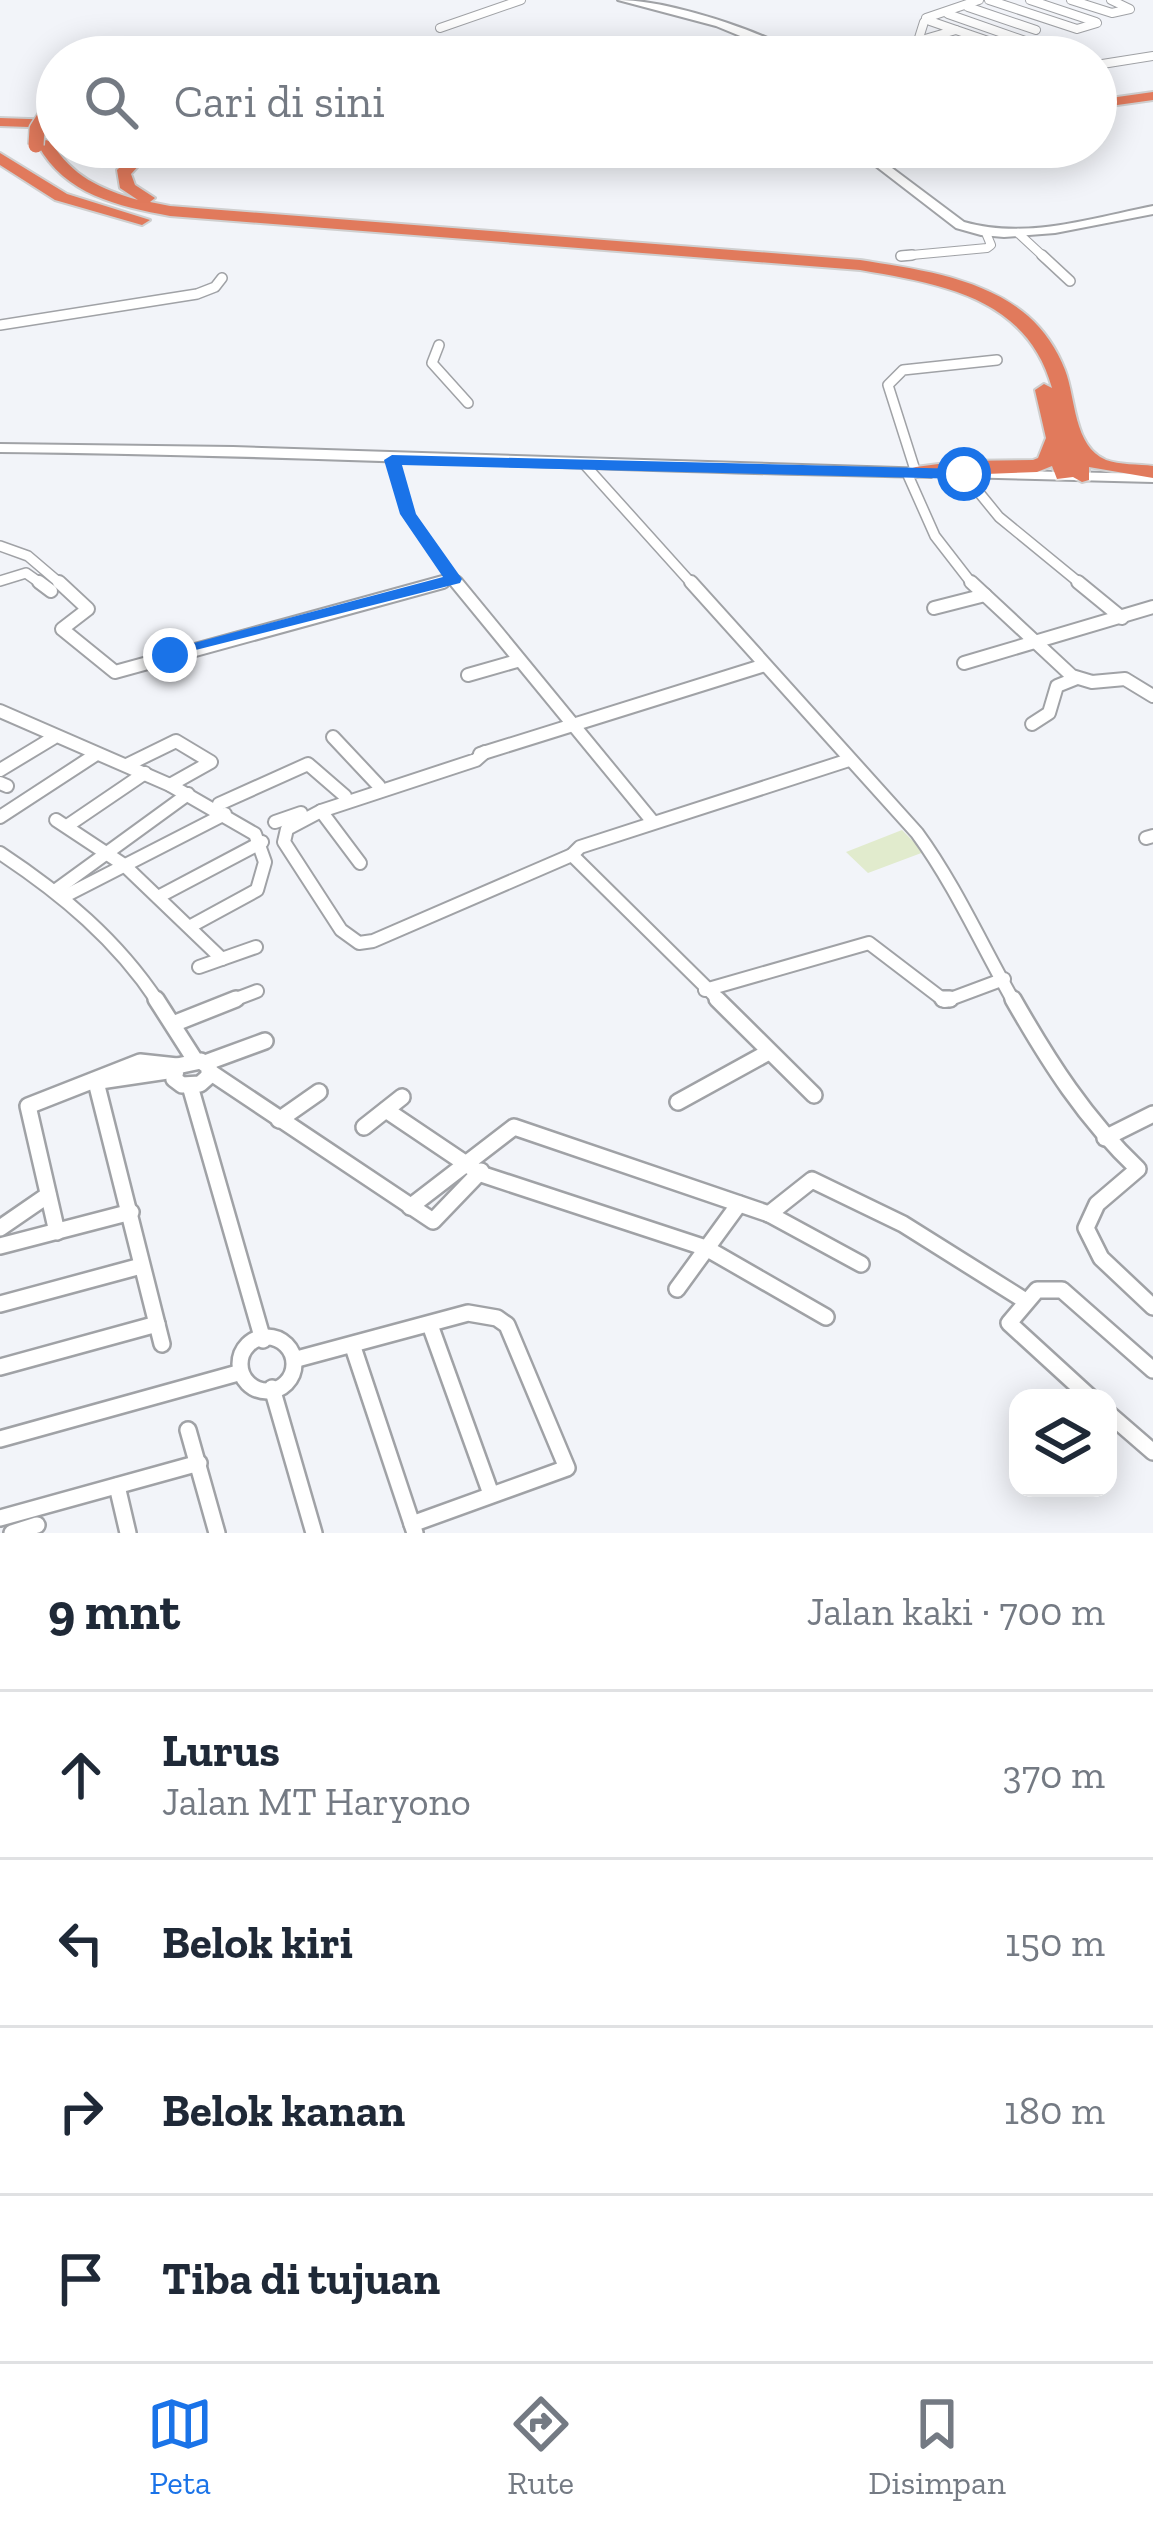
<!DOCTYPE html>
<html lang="id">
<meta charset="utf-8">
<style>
:root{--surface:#fff;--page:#f6f6f7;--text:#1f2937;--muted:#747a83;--line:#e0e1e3;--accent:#1a73e8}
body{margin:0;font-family:"Zilla Slab",serif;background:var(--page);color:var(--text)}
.controls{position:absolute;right:36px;bottom:36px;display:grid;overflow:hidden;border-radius:24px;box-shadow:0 6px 30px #0003}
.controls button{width:108px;height:108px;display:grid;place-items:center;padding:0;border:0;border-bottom:3px solid var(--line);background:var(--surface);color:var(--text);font:60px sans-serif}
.stop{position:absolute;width:36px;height:36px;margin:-27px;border:9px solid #1a73e8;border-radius:50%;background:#fff}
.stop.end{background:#1a73e8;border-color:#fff;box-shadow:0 3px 12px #0008}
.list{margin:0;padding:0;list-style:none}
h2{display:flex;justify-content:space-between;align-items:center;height:156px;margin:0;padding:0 48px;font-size:51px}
h2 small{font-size:39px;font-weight:400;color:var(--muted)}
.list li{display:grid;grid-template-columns:78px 1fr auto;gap:36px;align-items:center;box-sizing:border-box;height:168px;padding:0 48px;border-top:3px solid var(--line)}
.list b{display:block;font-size:45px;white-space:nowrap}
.list p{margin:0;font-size:39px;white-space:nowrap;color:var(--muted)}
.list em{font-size:39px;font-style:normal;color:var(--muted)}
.icon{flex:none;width:66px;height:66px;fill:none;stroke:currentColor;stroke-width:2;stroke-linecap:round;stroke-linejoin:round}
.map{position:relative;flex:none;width:1153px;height:1533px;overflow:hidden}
.search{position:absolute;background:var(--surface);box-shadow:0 6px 30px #0003;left:36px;right:36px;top:36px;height:132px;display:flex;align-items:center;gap:30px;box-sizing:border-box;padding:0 42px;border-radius:66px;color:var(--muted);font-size:45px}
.sheet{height:828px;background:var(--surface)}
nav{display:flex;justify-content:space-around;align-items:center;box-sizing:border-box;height:168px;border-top:3px solid var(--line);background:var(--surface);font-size:33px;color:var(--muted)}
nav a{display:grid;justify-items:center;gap:6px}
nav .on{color:var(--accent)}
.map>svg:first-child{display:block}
</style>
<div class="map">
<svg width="1153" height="1533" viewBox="0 0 1153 1533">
<rect width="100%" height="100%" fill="#f2f4f9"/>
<polygon fill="#e1ebcd" points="902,830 924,852 868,873 846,852"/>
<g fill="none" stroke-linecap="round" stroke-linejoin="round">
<g stroke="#a0a2a6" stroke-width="10">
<g id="street-far3">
<polyline points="989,0 1077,29 1097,23"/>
<polyline points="1030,0 1096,22"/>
<polyline points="1071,0 1112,13 1130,9 1111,0"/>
<polyline points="968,7 1036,30"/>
<polyline points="948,14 1071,57"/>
<polyline points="926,18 979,0"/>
<polyline points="440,28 521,0"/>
<polyline points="956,30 994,43"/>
<polyline points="918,41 956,30 930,21"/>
<polyline points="872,57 918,41 924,22"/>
<polyline points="930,57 981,39"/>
<polyline points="1096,65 1153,56"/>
<polyline points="1018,233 1045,258"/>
<polyline points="901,256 987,248 991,245 986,233"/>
</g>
</g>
<g stroke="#a0a2a6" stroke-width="12">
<g id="street-far2">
<polyline points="1042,255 1070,281"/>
<polyline points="901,256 912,255"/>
<polyline points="0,325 197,294 215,287 222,278"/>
<polyline points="439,345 432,363 468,403"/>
<polyline points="392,460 408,514 458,585"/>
<polyline points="585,465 693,585"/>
<polyline points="907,473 935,536 973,585"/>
<polyline points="916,473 888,385 903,370 997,360"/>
<polyline points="964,474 999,517 1082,585"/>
<polyline points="0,546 28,556 62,585"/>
<polyline points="0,581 26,573 43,585"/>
<polyline points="432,585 454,579"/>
</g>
</g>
<g stroke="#a0a2a6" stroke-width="16">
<g id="street-far1">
<polyline points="39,582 51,591"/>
<polyline points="59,582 88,609 62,629 115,672 443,582"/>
<polyline points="456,582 653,822"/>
<path d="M691,582l226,251c38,52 65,113 97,169"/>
<polyline points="971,582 1072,676 1092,682 1125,679 1153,696"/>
<polyline points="1078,582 1122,618"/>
<polyline points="934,608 985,595"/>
<polyline points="964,663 1153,607"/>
<polyline points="468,675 517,661"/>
<polyline points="0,711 170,785 255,834 265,862 257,890 191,926"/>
<polyline points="1032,724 1049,713 1057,686 1077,678"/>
<polyline points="333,737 379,786"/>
<polyline points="485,752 476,760 321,811 287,829 284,842 341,930 359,943 373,941 572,855"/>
<polyline points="480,754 765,665"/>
<polyline points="127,765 176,741 211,762 170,785"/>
<polyline points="0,770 53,738"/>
<polyline points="0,783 7,786"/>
<polyline points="219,804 308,764 345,796"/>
<polyline points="321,811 360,863"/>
<polyline points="0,817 95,755"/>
<polyline points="56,820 124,865 222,959"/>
<polyline points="275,822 301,813"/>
<polyline points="67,826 145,773"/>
<polyline points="1146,838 1153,836"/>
<path d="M0,853c62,41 117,87 158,149"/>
<polyline points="56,890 188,794"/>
<polyline points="63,897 225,814"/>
<polyline points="158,897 262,842"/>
<polyline points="199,967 256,947"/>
<polyline points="705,990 869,943 945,1001 1004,979"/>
<polyline points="228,1002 257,991"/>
<polyline points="721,1002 572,855 580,847 849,760"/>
</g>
</g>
<g stroke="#a0a2a6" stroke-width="20">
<g id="street">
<polyline points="156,999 195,1060"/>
<polyline points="717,999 814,1095"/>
<polyline points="943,999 950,999"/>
<path d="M1013,999c36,63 72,120 125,170l-41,35 -11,24 15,30 52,49"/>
<polyline points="173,1024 236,999"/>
<polygon points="201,1061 209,1067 209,1076 200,1084 182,1085 174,1079 177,1066"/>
<polyline points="205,1063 265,1041"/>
<polyline points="210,1072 433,1221 481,1171"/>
<polyline points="100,1081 174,1070"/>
<polyline points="96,1082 162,1344"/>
<polyline points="190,1086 263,1340"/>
<polyline points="678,1102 767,1053"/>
<polyline points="386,1110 481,1174 706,1248 826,1317"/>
<polyline points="279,1120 319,1092"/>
<polyline points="364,1127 402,1097"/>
<polyline points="1105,1138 1153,1114"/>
<polyline points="410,1207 514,1127 769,1214 861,1264"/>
<polyline points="769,1214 812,1180 903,1224 1024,1300"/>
<polyline points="0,1228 48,1195"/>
<polyline points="57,1232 28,1106 140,1062 177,1066"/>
<polyline points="0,1246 131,1212"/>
<polyline points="677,1289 739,1204"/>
<polyline points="0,1304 141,1266"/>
<polyline points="430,1325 491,1494"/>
<circle cx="267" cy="1364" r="27"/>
<polyline points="353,1347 415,1533"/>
<polyline points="297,1359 468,1313 497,1318 507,1325 567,1468 412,1524"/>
<polyline points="0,1367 157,1324"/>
<polyline points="272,1388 314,1533"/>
<polyline points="1091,1398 1009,1323 1037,1290 1062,1290 1153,1370"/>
<polyline points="1108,1413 1153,1452"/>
<polyline points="188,1430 217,1533"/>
<polyline points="0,1439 238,1373"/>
<polyline points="117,1486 128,1533"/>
<polyline points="0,1518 199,1463"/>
<polyline points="12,1533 37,1525"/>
</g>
</g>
<g stroke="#a0a2a6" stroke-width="4">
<g id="secondary">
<path d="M618,0c51,0 144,31 187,57h-14l-75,-31z"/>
<path d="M851,147h13l100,75c62,18 128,-4 189,-16v8l-98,19 -51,4 -23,-2 -25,-7z"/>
<path d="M0,444l233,3 698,22 7,4 -7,4c-310,-5 -620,-22 -931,-25z"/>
<polygon points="964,470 1153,474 1153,482 959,477 957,474"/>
</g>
</g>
<g stroke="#cfcfcf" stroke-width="4">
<g id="highway">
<polygon points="1153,92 1153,100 1096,108 1096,100"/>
<polygon points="0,118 57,120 57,128 0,126"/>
<path d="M46,140l5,2c21,34 49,47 87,58l-18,-12 -3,-18c19,-18 34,-23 60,-23l-35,15 -11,12 4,11 20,13 -5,4 20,4 690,54c56,9 123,17 168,56 16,14 29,33 37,54 11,28 8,76 41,90 13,5 33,4 47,6v12l-64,-11v13l-7,2 -9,-5 -16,2 -5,-13 -15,6 -128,5v-8l7,-2 45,-6 72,-1 5,-2 8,-20 -11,-48 9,-6 8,4c-25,-91 -111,-104 -192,-118l-690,-54c-52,-10 -105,-21 -132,-71z"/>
<polygon points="0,153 67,194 150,220 142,225 55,200 0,165"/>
</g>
</g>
<use href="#street-far3" stroke="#fff" stroke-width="8"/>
<use href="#street-far2" stroke="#fff" stroke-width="9"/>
<use href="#street-far1" stroke="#fff" stroke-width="12"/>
<use href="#street" stroke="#fff" stroke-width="15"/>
<use href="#secondary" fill="#fff" fill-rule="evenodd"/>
<use href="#highway" fill="#e17a5c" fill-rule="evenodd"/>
<g stroke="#cfcfcf" stroke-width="18" stroke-linecap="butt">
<polyline id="highway-bridge" points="36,145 37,129 52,105"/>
</g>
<use href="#highway-bridge" stroke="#e17a5c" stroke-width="15"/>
</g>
<polygon fill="#1a73e8" points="392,455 964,469 972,474 964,479 402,465 416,514 462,579 460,583 164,658 164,651 443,577 400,514 384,460"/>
</svg>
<div class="controls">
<button><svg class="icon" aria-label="layers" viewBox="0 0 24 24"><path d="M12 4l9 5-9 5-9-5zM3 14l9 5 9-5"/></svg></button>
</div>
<div class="stop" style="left:964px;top:474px"></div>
<div class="stop end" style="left:170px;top:655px"></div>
<div class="search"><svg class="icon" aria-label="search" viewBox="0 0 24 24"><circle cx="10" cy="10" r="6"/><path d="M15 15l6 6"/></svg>Cari di sini</div>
</div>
<section class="sheet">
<h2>9 mnt<small>Jalan kaki · 700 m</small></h2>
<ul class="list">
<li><svg class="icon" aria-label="ahead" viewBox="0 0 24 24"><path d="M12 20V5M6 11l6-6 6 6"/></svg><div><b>Lurus</b><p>Jalan MT Haryono</p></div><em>370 m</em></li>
<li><svg class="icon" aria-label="left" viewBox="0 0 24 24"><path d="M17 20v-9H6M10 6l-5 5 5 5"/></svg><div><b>Belok kiri</b></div><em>150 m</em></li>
<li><svg class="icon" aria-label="right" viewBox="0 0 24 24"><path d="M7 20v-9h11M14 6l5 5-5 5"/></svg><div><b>Belok kanan</b></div><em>180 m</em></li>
<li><svg class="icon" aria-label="arrive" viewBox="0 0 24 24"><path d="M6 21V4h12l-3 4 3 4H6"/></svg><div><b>Tiba di tujuan</b></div></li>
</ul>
</section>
<nav>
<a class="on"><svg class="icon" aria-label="map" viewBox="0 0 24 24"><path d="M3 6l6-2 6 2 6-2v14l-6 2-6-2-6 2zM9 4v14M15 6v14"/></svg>Peta</a>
<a><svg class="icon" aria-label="directions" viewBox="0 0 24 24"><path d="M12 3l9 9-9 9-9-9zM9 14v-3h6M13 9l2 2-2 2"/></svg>Rute</a>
<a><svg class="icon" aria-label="saved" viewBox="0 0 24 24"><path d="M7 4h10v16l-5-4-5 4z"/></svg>Disimpan</a>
</nav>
